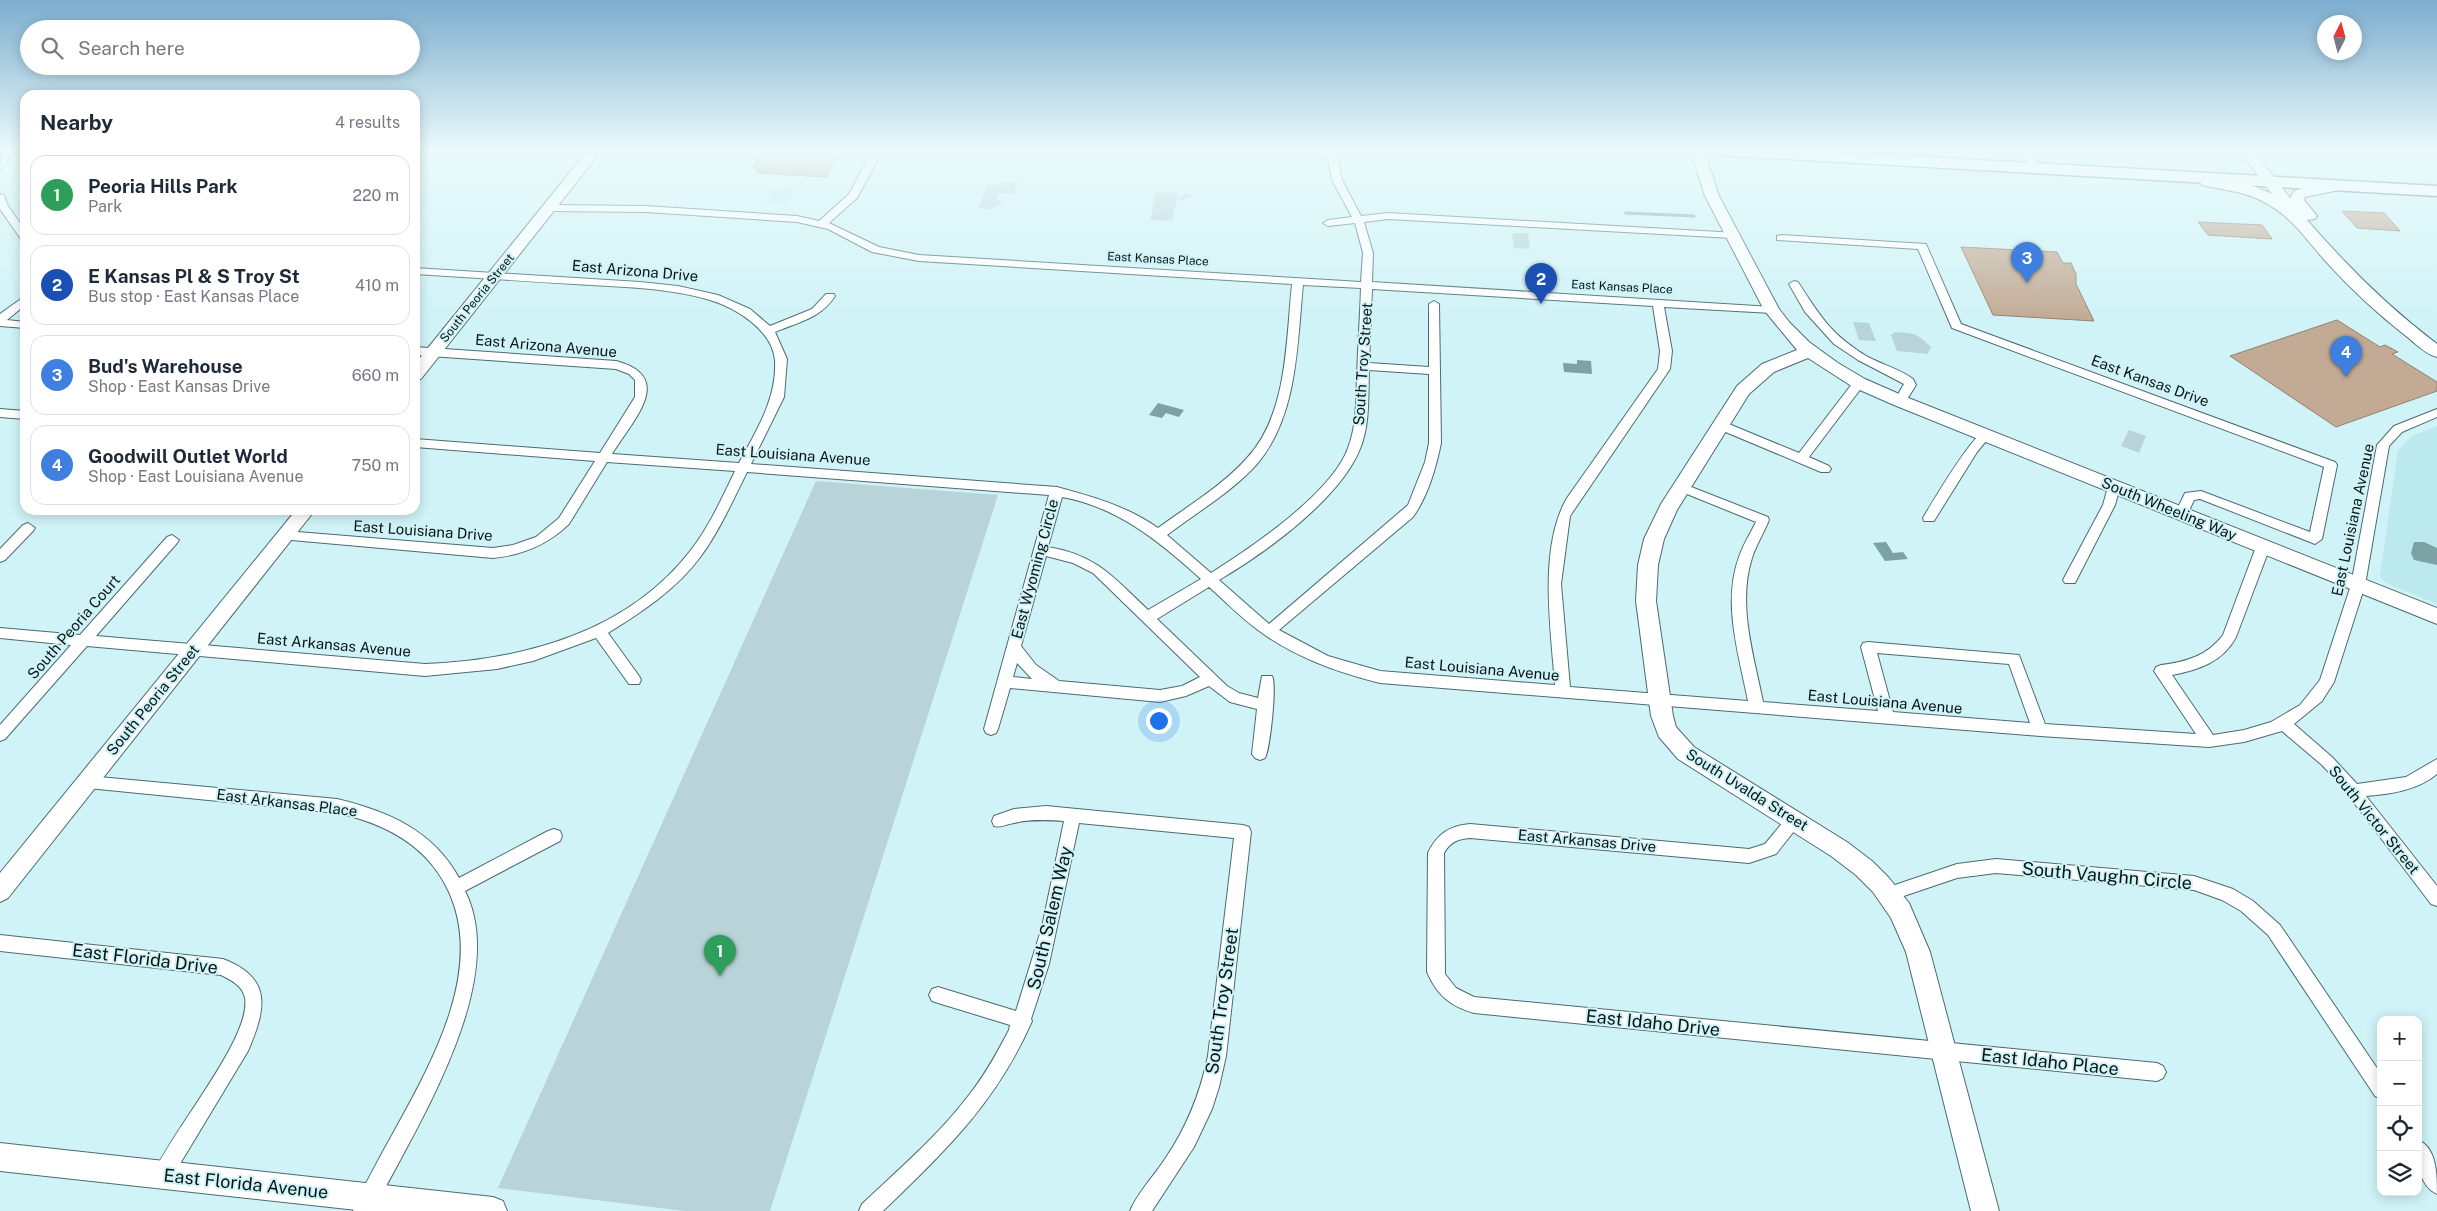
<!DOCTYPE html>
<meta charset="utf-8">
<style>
:root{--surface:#fff;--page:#f2f2f3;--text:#1f2937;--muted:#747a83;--line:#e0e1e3;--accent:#74502a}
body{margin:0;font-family:"Public Sans",sans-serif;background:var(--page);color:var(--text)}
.controls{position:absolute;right:15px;bottom:15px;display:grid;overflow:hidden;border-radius:10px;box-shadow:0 2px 12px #0003}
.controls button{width:45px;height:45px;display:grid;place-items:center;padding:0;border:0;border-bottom:1px solid var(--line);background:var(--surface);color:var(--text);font:25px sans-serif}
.compass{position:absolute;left:2317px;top:15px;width:45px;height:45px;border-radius:50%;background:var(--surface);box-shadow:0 2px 12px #0003;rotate:6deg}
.you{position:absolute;left:1158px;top:720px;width:18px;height:18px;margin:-12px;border:4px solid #fff;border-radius:50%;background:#1a73e8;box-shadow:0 0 0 8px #1a73e833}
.badge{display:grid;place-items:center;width:32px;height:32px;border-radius:50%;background:var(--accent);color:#fff;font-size:16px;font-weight:700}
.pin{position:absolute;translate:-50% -41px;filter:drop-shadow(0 1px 2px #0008)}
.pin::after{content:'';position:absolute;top:26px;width:18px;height:15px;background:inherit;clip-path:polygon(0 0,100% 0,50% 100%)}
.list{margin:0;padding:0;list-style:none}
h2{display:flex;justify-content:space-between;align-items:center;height:65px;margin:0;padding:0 20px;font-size:21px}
h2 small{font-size:16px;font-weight:400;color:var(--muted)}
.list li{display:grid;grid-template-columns:32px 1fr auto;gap:15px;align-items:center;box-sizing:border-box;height:80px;margin:0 10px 10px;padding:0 10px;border:1px solid var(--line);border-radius:15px}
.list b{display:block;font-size:19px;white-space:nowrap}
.list p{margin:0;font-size:16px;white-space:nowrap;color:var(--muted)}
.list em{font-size:16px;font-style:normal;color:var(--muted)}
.icon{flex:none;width:28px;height:28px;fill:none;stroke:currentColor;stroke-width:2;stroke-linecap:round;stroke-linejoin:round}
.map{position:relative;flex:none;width:2437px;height:1211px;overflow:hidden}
.search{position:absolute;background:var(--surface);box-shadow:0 2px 12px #0003;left:20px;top:20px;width:400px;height:55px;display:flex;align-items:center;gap:12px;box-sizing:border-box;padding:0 18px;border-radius:28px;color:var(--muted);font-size:19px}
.panel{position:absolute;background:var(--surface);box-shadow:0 2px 12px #0003;left:20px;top:90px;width:400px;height:425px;border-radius:15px}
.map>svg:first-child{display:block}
</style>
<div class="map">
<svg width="2437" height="1211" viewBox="0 0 2437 1211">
<rect width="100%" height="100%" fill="#d0f3f7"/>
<g fill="#bce9ee">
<polygon points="785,187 796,187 787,204 766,202 773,191 782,192"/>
<polygon points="2437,426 2437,604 2386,583 2380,577 2398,451 2412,436"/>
</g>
<g fill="#b8d4d8">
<polygon points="1019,181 1014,194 999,193 996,199 1003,202 989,210 979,208 987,185"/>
<polygon points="1156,192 1178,193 1177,198 1187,193 1192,196 1181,201 1177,198 1172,221 1150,220"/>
<polygon points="1512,233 1528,233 1530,249 1514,248"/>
<polygon points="1853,322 1869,323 1876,341 1859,340"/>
<path d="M1895,332c20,1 22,2 36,15l-3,7 -31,-3 -6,-16z"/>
<polygon points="2129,430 2146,436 2139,453 2121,446"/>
<polygon points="816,481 998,495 770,1211 685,1211 498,1188"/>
</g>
<g fill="#7ca2a6">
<polygon points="1577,360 1591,361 1592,374 1564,372 1563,363 1577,364"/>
<polygon points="1158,403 1184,410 1179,417 1166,413 1162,418 1149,415"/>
<polygon points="1886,542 1893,553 1903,552 1908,559 1885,561 1873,543"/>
<polygon points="2414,542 2424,542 2437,548 2437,565 2414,560 2411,553"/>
</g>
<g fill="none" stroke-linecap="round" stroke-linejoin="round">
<polyline stroke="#7ca2a6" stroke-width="3" points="1626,213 1694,216"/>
</g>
<g fill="#c2aa94" stroke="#94806e">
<polygon points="763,150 841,150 826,177 759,173 753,166"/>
<polygon points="2342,211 2384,213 2400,231 2357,228"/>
<polygon points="2198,222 2262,225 2272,239 2208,235"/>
<polygon points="1961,247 2057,252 2063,263 2071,263 2076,274 2076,284 2094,321 1993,315"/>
<polygon points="2337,320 2380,347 2385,345 2398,352 2392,354 2437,382 2437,391 2336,427 2230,356"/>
</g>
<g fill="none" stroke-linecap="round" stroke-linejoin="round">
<g stroke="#4c6b6f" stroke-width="2">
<g id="street">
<polygon points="2,150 12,150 5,166 0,169"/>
<path d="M873,150h10l-26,48 -28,25 50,24 40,8 442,27 2,-29 -8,-30 -27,3 -5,-3 5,-3 24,-3 -20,-37 -6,-30h10l6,30 19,36 27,-3 349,20 1,2 -5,3 -345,-19 -24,3 9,31 -1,29 400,25 6,3 -6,3 -108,-6 8,44 -2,18 -100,147 -9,68 9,103 178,14c-9,-46 -26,-98 -9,-144 4,-12 11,-23 17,-35l-79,-32 -2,-3 2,-3 4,-1 87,34 1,3c-5,13 -13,25 -17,38 -15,47 2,98 11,144l115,9 -17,-64 2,-4 5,-1 151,13 26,69 151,10 -42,-63 2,-4 5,-2c25,-3 46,-9 62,-30l33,-88 7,-5 5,2 2,3 -34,90c-13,25 -38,33 -64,38l41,60 31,-5 27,-8 29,-17 20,-25 31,-95 26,-140 17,-19 43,-17v8l-35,15 -13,14 -24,139 -31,97 -12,19 -28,23 38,33 25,27 49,-7 31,-18v15c-19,16 -46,20 -71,22l71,90v20l-6,-2 -92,-121 -17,-18 -40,-34 -38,11 -35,5 -169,-11 -660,-53c-43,-11 -86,-26 -122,-53 -18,-13 -33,-29 -49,-43l-52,32 70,67 12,7 19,5 4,-22h10c5,8 -2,73 -7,82l-5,2 -5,-2 -3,-4 5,-45 -27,-7 -21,-16 -23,10 -26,6 -150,-14 -12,41 -2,4 -5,2 -5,-2 -2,-4 65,-234 -302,-23c-14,28 -27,58 -46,84 -24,33 -59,56 -93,77l31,43 2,4 -2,4h-10l-33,-46 -63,23 -36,8 -72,7 -338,-30 -82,93 -5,2v-16l71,-80 -71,-7v-10l80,7 87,-98 5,-2 7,5 -2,3 -81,93 329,28c99,-4 203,-32 266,-114 18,-23 31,-52 44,-79l-128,-9 -38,62c-22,21 -46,31 -76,34l-213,-19 -2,-3 7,-5 208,17 20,-3 23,-8 23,-19 36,-57 -180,-14v-8l185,14 35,-56v-17l-6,-6 -13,-5 -201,-14v-8l201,14c61,16 16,60 -4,93l127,9c17,-32 38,-64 36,-102 -2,-31 -39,-53 -65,-61 -44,-13 -91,-13 -136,-16 -53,-3 -106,-7 -159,-10v-6l225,14 38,4 40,9 32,14 20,17 42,-17 14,-15h8l1,2c-14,22 -36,26 -60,36l12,27 -3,38 -33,67 306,23c36,10 70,19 101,41 30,-22 64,-42 89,-70 41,-44 39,-118 45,-174l-373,-23 -47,-9 -44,-23 -31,-7 -151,-10 -97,-1 -5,-3 5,-3 97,1 151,10 22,5 30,-27zM1303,285l58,3c-1,30 -3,59 -4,88 -1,24 0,49 -9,72 -16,45 -97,100 -137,125l-44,-38c30,-23 65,-43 90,-71 41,-48 40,-120 46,-179zM1372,289l281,17 7,45 -2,18 -91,129c-29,50 -16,131 -12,187l-175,-14 -52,-15 -49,-26 134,-113c15,-21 23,-49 28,-74l-2,-139 -5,-3 -5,3v63l-60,-4zM1369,370l60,4v69l-4,19 -17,43 -139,119 -50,-44c46,-27 121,-81 141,-131 10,-24 8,-53 9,-79zM1062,497c56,10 98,45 139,82l-53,31c-34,-32 -51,-55 -100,-63zM1046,556l27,7 20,10 107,104 -18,9 -22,4 -101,-9 -23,-16 -15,-19zM1877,653l132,11 21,59 -137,-11zM1017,663l15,16 -19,-2z"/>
<polygon points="2020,150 2030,150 2040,169 2038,171 2032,171"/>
<polygon points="0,194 4,195 8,206 25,230 25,240 21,239 0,209"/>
<polygon points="1781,235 1926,244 1961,324 2335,462 2337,465 2322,539 2315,544 2310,542 2200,499 2194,500 2186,517 2176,517 2175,514 2185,493 2201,491 2310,532 2324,467 1952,328 1918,249 1777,240 1777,236"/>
<path d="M1794,281l4,1c22,34 33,53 70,75 15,8 32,12 45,22l3,6 -12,19 -4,1 -6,-4 10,-17 -46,-24 -24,-16 -29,-32 -16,-28z"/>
<polygon points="25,296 25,305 7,320 25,322 25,328 0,326 0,314"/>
<polygon points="1859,379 1865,383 1809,457 1829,466 1831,469 1829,472 1821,472 1716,428 1714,425 1720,421 1724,422 1799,453 1855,380"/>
<polygon points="0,409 25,411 25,419 0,417"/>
<path d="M1985,431l6,4 -14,17 -43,69h-10l-1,-3c9,-15 49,-83 62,-87z"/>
<polygon points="2114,483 2120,487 2115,505 2075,583 2065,583 2063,580 2103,505 2108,487"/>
<polygon points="28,523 35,528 33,531 5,560 0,562 0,549 23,525"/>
<path d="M88,776l249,23c50,12 96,31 122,79l89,-47 6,-2 6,2 2,5 -2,5 -95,50c46,91 -51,239 -92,320h-20c39,-92 147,-221 93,-325 -22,-43 -63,-63 -109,-73l-249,-25 -5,-1 -3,-5 3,-5z"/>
<path d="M1046,806l197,19 6,2 2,5 -25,224 -7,31 -7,22 -18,38 -42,64h-22c8,-19 24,-35 35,-52 22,-32 35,-65 43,-103l26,-218 -155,-15 -30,141 -18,55 1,2c-36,82 -86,129 -149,190h-24l3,-7c37,-35 76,-68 107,-109 16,-20 28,-42 40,-65l1,-5 -72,-22 -6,-2 -3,-6 3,-6 6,-2 78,24 26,-84 22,-106c-16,-1 -34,-2 -50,2 -8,1 -12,5 -20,3l-2,-5 2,-5 20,-7z"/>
<path d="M1794,814l6,2 2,5 -26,33 -27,9 -279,-25c-12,1 -20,4 -26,15l1,121 11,14 18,9 683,66 6,3 3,6 -3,6 -6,3 -683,-68c-24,-7 -37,-18 -47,-41l1,-119c9,-19 21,-27 42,-29l279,25 16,-5 23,-28z"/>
<polygon points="1996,859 2194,876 2233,889 2253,901 2280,925 2381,1074 2381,1099 2375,1096 2268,935 2241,911 2222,900 2194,890 1996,873 1957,878 1889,901 1883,899 1881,894 1883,889 1957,864"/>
<path d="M0,935l223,24c50,19 43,50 25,92l-79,131 -7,2 -7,-2 -2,-7c17,-42 99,-137 92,-177 -2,-12 -14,-18 -24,-23l-221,-24z"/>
<path d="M2418,1140c19,8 19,35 19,54 -20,-9 -19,-36 -19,-54z"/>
</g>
</g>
<g stroke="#4c6b6f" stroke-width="2">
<g id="secondary">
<polygon points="588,150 602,150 421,379 415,380 415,364"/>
<polygon points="1690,150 1704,150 1719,196 1779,309 1790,323 1809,342 1838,363 1865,379 1906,397 2437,608 2437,624 1894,405 1853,387 1808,358 1774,372 1749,394 1677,510 1664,539 1658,565 1656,601 1673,716 1676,727 1694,747 1847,842 1872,861 1889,878 1909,903 1930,952 1999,1211 1971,1211 1906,952 1891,918 1873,892 1856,875 1831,856 1678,759 1659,737 1651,716 1636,601 1638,565 1644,539 1661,504 1737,386 1762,364 1797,350 1764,310 1705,196"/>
<path d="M2239,150h14l37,48 4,-7 19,-6 31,-2 2,3 -2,3 -39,8 -1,3 13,16 -2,3 -8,1c40,46 81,87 130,124v13c-12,-3 -22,-14 -31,-21 -28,-22 -53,-45 -76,-70 -18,-19 -32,-41 -53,-56 -27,-19 -45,-18 -75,-25l-2,-3 2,-3c21,-5 51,6 70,15z"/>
<polygon points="296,510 315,510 8,898 0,902 0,873"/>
<polygon points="0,1143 493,1197 503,1201 507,1211 366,1211 0,1171"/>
</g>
</g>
<g stroke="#4c6b6f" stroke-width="3">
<polygon id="primary" points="1708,150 1802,150 2437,186 2437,196 1716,155"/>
</g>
<use href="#street" fill="#fff" fill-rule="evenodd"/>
<use href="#secondary" fill="#fff" fill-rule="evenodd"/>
<use href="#primary" fill="#fff" fill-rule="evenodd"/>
</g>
<linearGradient id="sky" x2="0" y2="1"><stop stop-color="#7dadce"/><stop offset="0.47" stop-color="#eafafb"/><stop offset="1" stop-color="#eafafb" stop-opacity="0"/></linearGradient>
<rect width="2437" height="320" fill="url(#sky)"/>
<g text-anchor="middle" stroke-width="4" stroke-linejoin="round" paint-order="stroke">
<g font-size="12" fill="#081516" stroke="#d0f3f7">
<text transform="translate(1158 259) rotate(3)" y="4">East Kansas Place</text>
<text transform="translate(1622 287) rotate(3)" y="4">East Kansas Place</text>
<text transform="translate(477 298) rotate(-51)" y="4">South Peoria Street</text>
</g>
<g font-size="15" fill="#081516" stroke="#d0f3f7">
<text transform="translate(635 271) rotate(5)" y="5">East Arizona Drive</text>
<text transform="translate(546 346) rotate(5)" y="5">East Arizona Avenue</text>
<text transform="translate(1363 364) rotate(-86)" y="5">South Troy Street</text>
<text transform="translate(2150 381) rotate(20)" y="5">East Kansas Drive</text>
<text transform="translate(793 455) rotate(4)" y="5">East Louisiana Avenue</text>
<text transform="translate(2169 509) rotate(22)" y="5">South Wheeling Way</text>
<text transform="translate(2353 520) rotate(-78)" y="5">East Louisiana Avenue</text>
<text transform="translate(423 531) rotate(4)" y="5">East Louisiana Drive</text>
<text transform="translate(1035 569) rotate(-75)" y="5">East Wyoming Circle</text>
<text transform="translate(74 627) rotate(-49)" y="5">South Peoria Court</text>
<text transform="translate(334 645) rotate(5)" y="5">East Arkansas Avenue</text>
<text transform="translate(1482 669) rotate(5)" y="5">East Louisiana Avenue</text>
<text transform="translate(153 700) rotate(-51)" y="5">South Peoria Street</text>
<text transform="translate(1885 702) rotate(5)" y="5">East Louisiana Avenue</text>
<text transform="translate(1747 790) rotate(32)" y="5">South Uvalda Street</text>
<text transform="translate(287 803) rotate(7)" y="5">East Arkansas Place</text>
<text transform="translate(2374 820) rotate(51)" y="5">South Victor Street</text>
<text transform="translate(1587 841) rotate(5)" y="5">East Arkansas Drive</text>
</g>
<g font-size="18" fill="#081516" stroke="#d0f3f7">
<text transform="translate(2107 876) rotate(5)" y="6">South Vaughn Circle</text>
<text transform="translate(1050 918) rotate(-77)" y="6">South Salem Way</text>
<text transform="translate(145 959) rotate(7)" y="6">East Florida Drive</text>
<text transform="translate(1222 1001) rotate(-82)" y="6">South Troy Street</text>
<text transform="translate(1653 1023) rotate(6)" y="6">East Idaho Drive</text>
<text transform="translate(2050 1062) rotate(6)" y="6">East Idaho Place</text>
<text transform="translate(246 1184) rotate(6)" y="6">East Florida Avenue</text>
</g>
</g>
</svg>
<div class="controls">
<button>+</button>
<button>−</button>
<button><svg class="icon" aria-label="locate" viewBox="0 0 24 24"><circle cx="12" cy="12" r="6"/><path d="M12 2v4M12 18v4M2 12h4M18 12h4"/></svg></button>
<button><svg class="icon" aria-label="layers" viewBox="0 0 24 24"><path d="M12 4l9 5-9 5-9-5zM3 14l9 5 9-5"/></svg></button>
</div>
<svg class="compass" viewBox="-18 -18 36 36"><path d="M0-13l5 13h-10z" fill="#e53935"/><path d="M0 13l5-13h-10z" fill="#747a83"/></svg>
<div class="you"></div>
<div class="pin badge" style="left:720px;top:976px;background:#2e9e5b">1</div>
<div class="pin badge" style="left:1541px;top:304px;background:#1a4fb4">2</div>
<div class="pin badge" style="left:2027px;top:283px;background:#3f7fe0">3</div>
<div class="pin badge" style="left:2346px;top:377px;background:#3f7fe0">4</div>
<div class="search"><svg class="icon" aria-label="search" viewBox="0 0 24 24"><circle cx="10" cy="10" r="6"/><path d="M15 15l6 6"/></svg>Search here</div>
<section class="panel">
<h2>Nearby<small>4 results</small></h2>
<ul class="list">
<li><span class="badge" style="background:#2e9e5b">1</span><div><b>Peoria Hills Park</b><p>Park</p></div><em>220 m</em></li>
<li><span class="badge" style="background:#1a4fb4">2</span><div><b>E Kansas Pl &amp; S Troy St</b><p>Bus stop · East Kansas Place</p></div><em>410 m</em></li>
<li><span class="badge" style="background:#3f7fe0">3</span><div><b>Bud's Warehouse</b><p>Shop · East Kansas Drive</p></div><em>660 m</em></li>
<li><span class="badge" style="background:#3f7fe0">4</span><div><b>Goodwill Outlet World</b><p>Shop · East Louisiana Avenue</p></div><em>750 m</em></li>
</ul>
</section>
</div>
